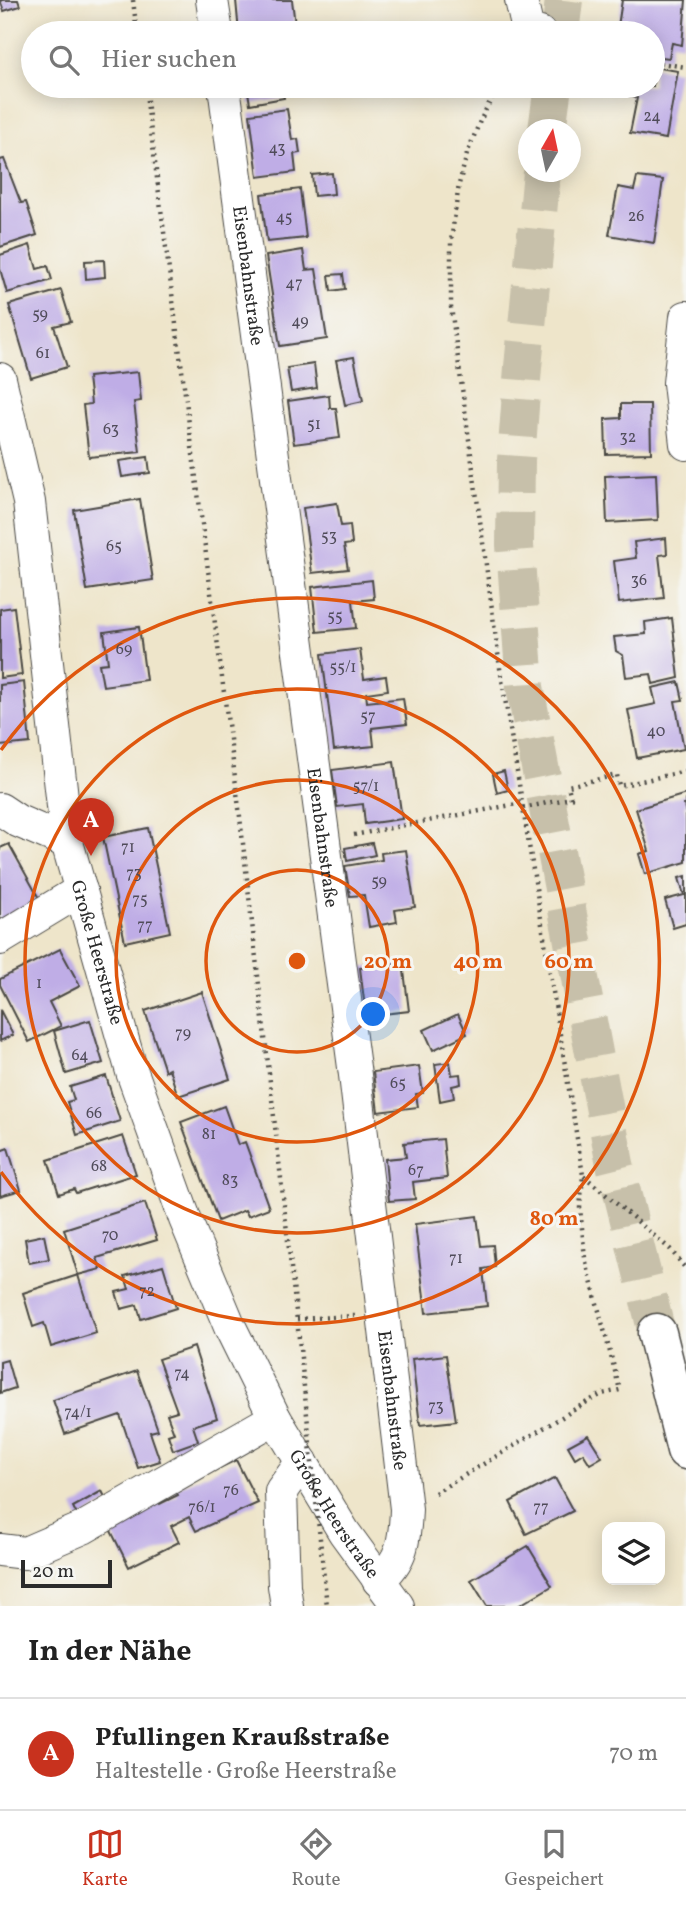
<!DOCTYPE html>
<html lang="de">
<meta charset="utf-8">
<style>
:root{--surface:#fff;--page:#f2f2f2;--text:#222;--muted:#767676;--line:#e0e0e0;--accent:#c8321e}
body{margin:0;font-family:Vollkorn,serif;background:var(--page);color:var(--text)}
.controls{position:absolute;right:21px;bottom:21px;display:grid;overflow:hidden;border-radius:14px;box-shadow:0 4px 18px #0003}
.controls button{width:63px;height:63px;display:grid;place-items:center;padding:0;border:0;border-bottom:2px solid var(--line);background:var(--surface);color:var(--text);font:35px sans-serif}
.compass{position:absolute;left:518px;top:119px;width:63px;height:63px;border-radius:50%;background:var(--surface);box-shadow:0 4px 18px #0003;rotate:9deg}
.scale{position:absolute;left:21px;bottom:18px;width:91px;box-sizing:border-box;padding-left:7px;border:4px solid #2b2b2b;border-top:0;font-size:19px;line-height:24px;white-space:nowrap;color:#2b2b2b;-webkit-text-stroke:5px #f6f6f2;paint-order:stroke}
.you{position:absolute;left:374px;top:1015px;width:24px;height:24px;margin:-18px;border:5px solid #fff;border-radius:50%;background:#1a73e8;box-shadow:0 0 0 10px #1a73e833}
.badge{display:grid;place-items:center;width:46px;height:46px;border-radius:50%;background:var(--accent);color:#fff;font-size:23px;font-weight:700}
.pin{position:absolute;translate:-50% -58px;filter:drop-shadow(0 2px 4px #0008)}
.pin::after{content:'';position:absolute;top:37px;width:24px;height:21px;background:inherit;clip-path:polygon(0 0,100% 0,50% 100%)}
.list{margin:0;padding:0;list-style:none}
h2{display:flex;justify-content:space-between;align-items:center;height:91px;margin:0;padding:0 28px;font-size:30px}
h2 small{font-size:23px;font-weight:400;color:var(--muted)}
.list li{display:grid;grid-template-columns:46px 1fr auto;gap:21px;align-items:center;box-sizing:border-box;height:112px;padding:0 28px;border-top:2px solid var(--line)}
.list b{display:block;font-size:26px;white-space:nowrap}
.list p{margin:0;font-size:23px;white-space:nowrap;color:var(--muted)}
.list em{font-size:23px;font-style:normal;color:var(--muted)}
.icon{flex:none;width:38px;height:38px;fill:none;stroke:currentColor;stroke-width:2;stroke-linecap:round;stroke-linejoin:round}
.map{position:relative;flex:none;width:686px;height:1606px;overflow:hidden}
.search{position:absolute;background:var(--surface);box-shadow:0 4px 18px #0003;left:21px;right:21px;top:21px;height:77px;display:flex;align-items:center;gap:18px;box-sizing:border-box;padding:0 24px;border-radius:38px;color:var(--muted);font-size:26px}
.sheet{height:203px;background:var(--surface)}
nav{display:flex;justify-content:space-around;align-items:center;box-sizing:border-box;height:98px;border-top:2px solid var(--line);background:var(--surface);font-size:19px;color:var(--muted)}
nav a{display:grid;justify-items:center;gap:4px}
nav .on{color:var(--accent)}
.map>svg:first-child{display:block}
</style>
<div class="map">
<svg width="686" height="1606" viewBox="0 0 686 1606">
<rect width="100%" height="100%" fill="#f6f6f2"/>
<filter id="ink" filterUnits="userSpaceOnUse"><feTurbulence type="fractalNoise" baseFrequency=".0143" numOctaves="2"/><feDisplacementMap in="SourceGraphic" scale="14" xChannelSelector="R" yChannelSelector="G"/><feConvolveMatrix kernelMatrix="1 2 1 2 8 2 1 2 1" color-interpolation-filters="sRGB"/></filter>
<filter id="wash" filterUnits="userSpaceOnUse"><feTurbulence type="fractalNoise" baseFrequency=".00686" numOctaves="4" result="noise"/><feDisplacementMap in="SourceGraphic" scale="28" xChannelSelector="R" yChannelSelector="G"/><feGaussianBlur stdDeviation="1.57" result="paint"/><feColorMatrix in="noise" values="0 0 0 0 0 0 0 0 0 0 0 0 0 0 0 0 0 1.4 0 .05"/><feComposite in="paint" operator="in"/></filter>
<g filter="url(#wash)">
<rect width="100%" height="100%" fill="#eee5ca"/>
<g id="blocks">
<g fill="#bfade6">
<polygon points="0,0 18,0 20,6 4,11"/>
<polygon points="236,0 292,0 296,33 239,33"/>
<polygon points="622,0 686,0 682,45 672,43 669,58 653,56 653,33 617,33"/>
<polygon points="92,27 93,33 61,33 61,32"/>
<polygon points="653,67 678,71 666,139 630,133 637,98 629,96 631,86 653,86"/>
<polygon points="247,86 282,86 284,98 250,104"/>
<polygon points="287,109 292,140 298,139 300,153 294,154 296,172 258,177 250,114"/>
<polygon points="4,159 21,203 26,202 37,235 0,247 0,160"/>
<polygon points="332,173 334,194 314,196 312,175"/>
<polygon points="637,177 663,180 654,243 609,235 618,187 634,190"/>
<polygon points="300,189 306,238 267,242 261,194"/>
<polygon points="30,245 37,269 48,266 52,280 7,293 0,269 0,255"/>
<polygon points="303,250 306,270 316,269 327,339 280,346 266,256"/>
<polygon points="104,260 105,277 86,279 85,261"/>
<polygon points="343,274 345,289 331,291 329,275"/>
<polygon points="61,290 71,322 54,326 67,367 31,378 9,305"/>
<polygon points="354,357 363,401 345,405 336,360"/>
<polygon points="314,364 317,388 291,392 287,368"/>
<polygon points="138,372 141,401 134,402 140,452 89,457 83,405 91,404 88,377"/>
<polygon points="329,395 330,408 336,408 340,438 294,444 288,401"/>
<polygon points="621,404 650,404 651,453 606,454 605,419 621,418"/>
<polygon points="148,457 150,473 122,477 119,461"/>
<polygon points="656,474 658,520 607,523 605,476"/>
<polygon points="140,499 153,580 87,590 74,510"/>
<polygon points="337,503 341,526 350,525 352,544 344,545 348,569 312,573 303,508"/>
<polygon points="666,538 667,554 659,555 664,598 619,603 614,561 636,558 634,542"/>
<polygon points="372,580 374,599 353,601 356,628 317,632 312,587"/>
<polygon points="14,607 22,675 0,678 0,609"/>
<polygon points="672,618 679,678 653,684 651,674 626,677 623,655 616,651 614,637 646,634 645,622"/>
<polygon points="139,627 146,680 103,686 99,664 108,663 104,632"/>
<polygon points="360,649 364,679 386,676 388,690 366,693 367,702 403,698 407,724 372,728 374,746 334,750 322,654"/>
<polygon points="24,682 30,743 0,746 0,685"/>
<polygon points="679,682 683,700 675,701 684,749 637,758 628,710 656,704 652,688"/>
<polygon points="394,762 402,819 365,824 363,804 337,807 332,770"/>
<polygon points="504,771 508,790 497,793 493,774"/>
<polygon points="686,794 686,805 684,805 686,814 686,862 645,874 639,854 649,851 636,809"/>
<polygon points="148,828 170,932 125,942 103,837"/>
<polygon points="372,843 375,855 347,861 345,848"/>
<polygon points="9,844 40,900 0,922 0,848"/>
<polygon points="406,850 415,907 395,910 397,922 369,927 364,895 350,896 345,866 382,860 381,853"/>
<polygon points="686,876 686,924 673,928 665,900 684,895 679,878"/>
<polygon points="60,949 80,986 49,1002 61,1026 29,1042 0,985 0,979"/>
<polygon points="403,963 409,1011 366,1016 360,968"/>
<polygon points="202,992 230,1079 178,1096 169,1069 165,1071 145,1011"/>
<polygon points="0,1010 13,1035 0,1041"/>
<polygon points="458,1014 467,1034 433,1050 424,1030"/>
<polygon points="90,1020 103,1063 66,1074 54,1031"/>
<polygon points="450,1062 452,1075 460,1074 461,1084 452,1086 454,1098 440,1101 435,1064"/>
<polygon points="419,1066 423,1093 416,1094 418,1107 378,1112 373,1072"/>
<polygon points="106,1076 120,1121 77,1135 67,1102 74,1100 70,1087"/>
<polygon points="224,1106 238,1145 245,1142 269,1208 248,1216 245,1210 218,1221 181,1122"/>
<polygon points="123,1136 136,1174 76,1193 74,1189 59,1194 48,1160"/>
<polygon points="443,1139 447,1178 413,1182 415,1199 389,1201 385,1159 406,1157 404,1143"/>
<polygon points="8,1148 21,1190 0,1196 0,1151"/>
<polygon points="145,1203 157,1240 97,1258 101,1269 78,1275 96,1333 51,1347 44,1323 33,1327 23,1293 78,1275 64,1229"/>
<polygon points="477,1216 481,1246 493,1245 495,1267 483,1269 487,1306 426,1313 415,1224"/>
<polygon points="44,1235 49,1259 29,1263 25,1239"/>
<polygon points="163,1265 176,1308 141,1319 137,1305 121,1309 116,1292 129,1289 125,1276"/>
<polygon points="194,1347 217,1418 193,1426 198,1441 173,1450 168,1435 174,1433 167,1414 177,1411 158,1359"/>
<polygon points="446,1355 456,1421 420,1425 412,1359"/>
<polygon points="7,1360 15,1388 0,1393 0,1362"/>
<polygon points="137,1371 158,1430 150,1432 160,1461 138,1468 120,1415 65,1434 53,1400"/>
<polygon points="588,1435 602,1457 590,1464 583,1453 575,1458 568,1446"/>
<polygon points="236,1460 258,1503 196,1531 189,1517 171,1526 179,1542 129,1567 108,1525 158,1500 160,1504 178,1495 175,1489"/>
<polygon points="555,1478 573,1511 526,1534 510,1502"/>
<polygon points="102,1491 108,1503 79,1519 73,1507"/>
<polygon points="528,1546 552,1586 518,1606 487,1606 471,1580"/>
</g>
</g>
</g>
<g filter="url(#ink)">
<use href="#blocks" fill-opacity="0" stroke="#484743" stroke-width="2"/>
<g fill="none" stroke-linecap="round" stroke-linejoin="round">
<g stroke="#c7c0aa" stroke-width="38" stroke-dasharray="38 19" stroke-linecap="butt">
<polyline points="560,33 564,0"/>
<polyline points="547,130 553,86"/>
<polyline points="542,172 523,367 516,460 515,545 525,687 615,1164 657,1333"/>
</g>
<g stroke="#484743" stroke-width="34">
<g id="minor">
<polyline points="212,0 217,33"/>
<polyline points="521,0 528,30 540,33"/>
<path id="s1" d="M224,86l131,989 51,434c-1,28 -3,53 -28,71"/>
<polyline points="686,317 679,383 686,444"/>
<path id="s2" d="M0,379l29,123 38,340 65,230 53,147 45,108 45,91 69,114 54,74"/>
<polyline points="0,809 18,821 67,842"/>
<polyline points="0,939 81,890"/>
<polyline points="0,1550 25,1553 83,1528 275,1418"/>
<polyline points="287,1606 284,1586 281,1491 302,1462"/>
</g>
</g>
<g stroke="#484743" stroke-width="41">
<polyline id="major" points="657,1333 686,1450"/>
</g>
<g stroke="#484743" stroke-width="4.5" stroke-dasharray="2 5" stroke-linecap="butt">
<polyline points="133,0 137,33"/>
<polyline points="653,62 686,67"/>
<polyline points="145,86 239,808 298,1329"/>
<polyline points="523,808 571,798 568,786 617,775 619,786 686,771"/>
<polyline points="354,835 522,803"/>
<polyline points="584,1176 670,1249 686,1269"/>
<polyline points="297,1319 355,1316"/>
<polyline points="435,1493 587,1402 602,1394 620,1390 585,1258 580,1208 583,1175 500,668 451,307 451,241 459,184 467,154 480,121 498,86"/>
</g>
<use href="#minor" stroke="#fff" stroke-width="32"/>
<use href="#major" stroke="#fff" stroke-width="38"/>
<polyline stroke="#484743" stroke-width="4.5" stroke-dasharray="2 5" stroke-linecap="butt" points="298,1329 327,1606"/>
</g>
</g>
<g fill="none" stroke="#df570e" stroke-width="3.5">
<circle cx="297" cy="961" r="91"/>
<circle cx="297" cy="961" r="181"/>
<circle cx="297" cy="961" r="272"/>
<path d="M1 750A363 363 0 1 1 1 1172"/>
</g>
<g text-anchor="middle" stroke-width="6" stroke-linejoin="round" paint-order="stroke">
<g font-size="16" fill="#504c5a">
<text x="652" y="121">24</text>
<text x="277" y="153">43</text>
<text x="636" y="221">26</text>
<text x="284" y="222">45</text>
<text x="294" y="288">47</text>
<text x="40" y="319">59</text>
<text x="300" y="326">49</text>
<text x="43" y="358">61</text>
<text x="314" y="429">51</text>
<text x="111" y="434">63</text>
<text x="628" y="442">32</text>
<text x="329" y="541">53</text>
<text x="114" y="551">65</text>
<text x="639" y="585">36</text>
<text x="335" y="621">55</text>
<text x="124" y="654">69</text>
<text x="343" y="672">55/1</text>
<text x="368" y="721">57</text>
<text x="656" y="736">40</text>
<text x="366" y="791">57/1</text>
<text x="128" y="852">71</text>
<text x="134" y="878">73</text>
<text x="379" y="886">59</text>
<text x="140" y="904">75</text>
<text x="145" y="930">77</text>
<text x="39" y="988">1</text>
<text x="183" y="1038">79</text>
<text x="80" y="1060">64</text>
<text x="398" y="1088">65</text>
<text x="94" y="1118">66</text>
<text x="209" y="1139">81</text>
<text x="99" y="1171">68</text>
<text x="416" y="1175">67</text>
<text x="230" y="1185">83</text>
<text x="110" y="1240">70</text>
<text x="456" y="1263">71</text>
<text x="147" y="1296">72</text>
<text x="182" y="1378">74</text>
<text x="436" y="1411">73</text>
<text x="78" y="1417">74/1</text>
<text x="231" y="1495">76</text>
<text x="202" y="1512">76/1</text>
<text x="541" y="1512">77</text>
</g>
<g font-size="19" fill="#2b2b2b" stroke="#f6f6f2">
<text dy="7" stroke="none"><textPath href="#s1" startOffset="191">Eisenbahnstraße</textPath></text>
<text dy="7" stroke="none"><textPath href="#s1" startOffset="758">Eisenbahnstraße</textPath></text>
<text dy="7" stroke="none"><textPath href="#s2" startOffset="583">Große Heerstraße</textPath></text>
<text dy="7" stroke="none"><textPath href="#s1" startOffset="1325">Eisenbahnstraße</textPath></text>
<text dy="7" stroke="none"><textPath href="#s2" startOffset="1195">Große Heerstraße</textPath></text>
</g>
</g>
<circle cx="297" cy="961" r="10" fill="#df570e" stroke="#f6f6f2" stroke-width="3.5"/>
<g font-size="21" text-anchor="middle" font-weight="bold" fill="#df570e" stroke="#f6f6f2" stroke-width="6" stroke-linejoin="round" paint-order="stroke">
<text x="388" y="968">20 m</text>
<text x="478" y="968">40 m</text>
<text x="569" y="968">60 m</text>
<text x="554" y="1225">80 m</text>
</g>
</svg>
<div class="controls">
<button><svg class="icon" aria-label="layers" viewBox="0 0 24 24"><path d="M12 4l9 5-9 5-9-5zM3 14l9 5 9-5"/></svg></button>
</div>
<svg class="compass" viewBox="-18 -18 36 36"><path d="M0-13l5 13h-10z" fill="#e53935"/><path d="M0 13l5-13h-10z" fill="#767676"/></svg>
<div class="scale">20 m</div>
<div class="you"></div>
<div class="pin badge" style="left:91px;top:856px">A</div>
<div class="search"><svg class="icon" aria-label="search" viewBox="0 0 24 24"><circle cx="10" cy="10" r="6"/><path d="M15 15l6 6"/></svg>Hier suchen</div>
</div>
<section class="sheet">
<h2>In der Nähe<small></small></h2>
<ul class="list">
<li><span class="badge">A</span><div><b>Pfullingen Kraußstraße</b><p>Haltestelle · Große Heerstraße</p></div><em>70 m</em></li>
</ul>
</section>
<nav>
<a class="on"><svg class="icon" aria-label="map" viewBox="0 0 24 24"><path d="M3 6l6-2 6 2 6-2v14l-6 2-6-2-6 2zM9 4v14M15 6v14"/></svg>Karte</a>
<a><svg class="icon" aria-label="directions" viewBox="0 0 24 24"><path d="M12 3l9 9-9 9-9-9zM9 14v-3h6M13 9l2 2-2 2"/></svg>Route</a>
<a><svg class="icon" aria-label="saved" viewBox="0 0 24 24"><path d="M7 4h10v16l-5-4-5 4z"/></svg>Gespeichert</a>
</nav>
